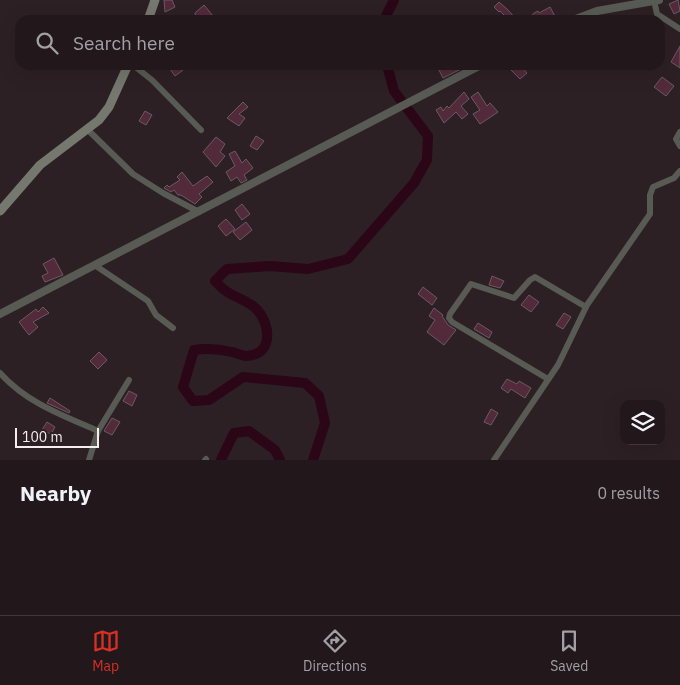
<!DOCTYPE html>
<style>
:root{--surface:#22181c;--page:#2e2529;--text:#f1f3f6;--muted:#a2a0a3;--line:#3f373b;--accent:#d93025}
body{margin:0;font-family:"IBM Plex Sans",sans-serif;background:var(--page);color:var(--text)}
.controls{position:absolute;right:15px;bottom:15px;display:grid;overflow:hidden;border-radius:10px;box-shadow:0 5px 20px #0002}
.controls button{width:45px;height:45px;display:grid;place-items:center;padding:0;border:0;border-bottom:1px solid var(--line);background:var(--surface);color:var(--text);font:25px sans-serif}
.scale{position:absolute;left:15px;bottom:12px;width:84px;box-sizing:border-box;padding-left:5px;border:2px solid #f6edf0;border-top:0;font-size:14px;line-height:18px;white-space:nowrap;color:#f6edf0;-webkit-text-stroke:4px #2d2025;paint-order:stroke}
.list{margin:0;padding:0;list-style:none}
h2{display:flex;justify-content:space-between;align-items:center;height:65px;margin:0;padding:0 20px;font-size:21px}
h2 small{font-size:16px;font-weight:400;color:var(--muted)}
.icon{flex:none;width:28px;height:28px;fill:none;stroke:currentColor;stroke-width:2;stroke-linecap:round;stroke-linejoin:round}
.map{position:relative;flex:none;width:680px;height:460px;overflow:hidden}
.search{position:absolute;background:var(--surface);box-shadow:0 5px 20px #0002;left:15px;right:15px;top:15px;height:55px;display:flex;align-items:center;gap:12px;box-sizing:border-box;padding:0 18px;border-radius:15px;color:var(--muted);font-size:19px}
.sheet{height:155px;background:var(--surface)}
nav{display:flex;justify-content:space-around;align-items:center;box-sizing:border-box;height:70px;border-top:1px solid var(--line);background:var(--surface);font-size:14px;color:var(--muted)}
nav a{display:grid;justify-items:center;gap:2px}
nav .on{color:var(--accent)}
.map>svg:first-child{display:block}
</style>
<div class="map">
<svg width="680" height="460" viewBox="0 0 680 460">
<rect width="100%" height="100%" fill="#2d2025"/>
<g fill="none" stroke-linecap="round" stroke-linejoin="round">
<g stroke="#2a0617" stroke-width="10">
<polyline points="384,20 394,0"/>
<polyline points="221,460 234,433 249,431 275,450 280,460"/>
<path d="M313,460l12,-37 -6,-27 -14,-13 -62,-6 -34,23 -16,1 -10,-14 11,-37c14,-2 25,-1 38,2 5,1 11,4 15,4 29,-2 23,-37 6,-50 -15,-11 -23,-8 -38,-25l12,-12 43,-3 38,3 40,-10 66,-76 13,-23 1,-24 -34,-45 -7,-26"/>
</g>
</g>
<g fill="#522a3a" stroke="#6a5b60">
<polygon points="164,0 172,0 175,7 165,12"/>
<polygon points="678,0 680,11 674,14 669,4"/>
<polygon points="499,2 507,9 517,20 509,20 500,11 499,12 494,7"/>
<polygon points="204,5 213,16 209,20 196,20 195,13"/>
<polygon points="550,7 557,20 528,20 534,13 538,11 539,13"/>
<polygon points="680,46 680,68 671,62"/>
<polygon points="175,65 180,65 183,70 175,76 170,69"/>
<polygon points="448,65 469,65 443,78 439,70"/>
<polygon points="516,65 520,65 527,73 520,79 511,70"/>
<polygon points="662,77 674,86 666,96 654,87"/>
<polygon points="464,92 469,99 461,106 468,114 462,119 456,112 444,123 436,110 441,107 443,111 447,106 449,108"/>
<polygon points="478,92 487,106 490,103 498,112 480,124 473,114 480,110 471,97"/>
<polygon points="243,102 248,107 239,114 245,118 239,126 227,118"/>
<polygon points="145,111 152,115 146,125 139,121"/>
<polygon points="256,136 264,141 257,150 250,146"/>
<polygon points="216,137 225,144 220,152 225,156 216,167 203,152"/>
<polygon points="235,151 242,163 246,159 253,168 244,175 247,180 241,183 237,177 231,181 226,172 235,166 229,154"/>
<polygon points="182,172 193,186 207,176 213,182 199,194 202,197 195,204 181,195 178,195 174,190 171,192 164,188 167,185 169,187 180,180 177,177"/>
<polygon points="242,204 250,214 242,220 235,210"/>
<polygon points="226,219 235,229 226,236 218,226"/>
<polygon points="246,222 252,230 240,240 233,232"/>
<polygon points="54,258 63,275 45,282 42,276 48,273 43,264"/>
<polygon points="492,276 504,281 500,288 489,285"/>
<polygon points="423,287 437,298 432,305 418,294"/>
<polygon points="529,295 539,302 531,312 521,305"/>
<polygon points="43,307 49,313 33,322 38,327 29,335 19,322 36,309 38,312"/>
<polygon points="434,308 443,315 442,316 448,325 456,330 444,345 427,332 435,320 429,316"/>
<polygon points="564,313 571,317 563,329 556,325"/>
<polygon points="478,323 492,332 489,338 474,329"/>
<polygon points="99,352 107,360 98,369 90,361"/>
<polygon points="507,379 517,384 519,381 531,388 525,398 511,389 508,393 501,388"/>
<polygon points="129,391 137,395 132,406 123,401"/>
<polygon points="50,398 70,411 69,413 47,403"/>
<polygon points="491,409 498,413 491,425 484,422"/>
<polygon points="112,418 120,422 112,435 104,431"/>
<polygon points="47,422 55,427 51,434 42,430"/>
</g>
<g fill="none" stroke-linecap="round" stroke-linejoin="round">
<g stroke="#585a54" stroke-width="6">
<polyline points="654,0 657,14 680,29"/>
<polyline points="133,65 152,80 201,130"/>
<polyline points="88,130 133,174 163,193 199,212"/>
<polyline points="680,132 676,139 680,146"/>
<polyline points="96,266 148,301 156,315 173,328"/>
<path d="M0,373c27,30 62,42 98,58"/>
<polyline points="548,379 452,322 449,318 450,314 471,284 514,298 530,280 535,277 586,307"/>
<polyline points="89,460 98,431 129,380"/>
<polyline points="205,460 206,459"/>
<polyline points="494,460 558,365 587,305 650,214 650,195 653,187 674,178 680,171"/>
</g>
<g stroke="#585a54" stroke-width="8">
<polyline points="573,20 597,11 659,0"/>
<polyline points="0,314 481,65"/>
</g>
<g stroke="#75786f" stroke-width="9">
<polyline points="148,20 155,0"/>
<polyline points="0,211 40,165 99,120 109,107 128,65"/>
</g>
</g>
</svg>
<div class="controls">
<button><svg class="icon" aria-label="layers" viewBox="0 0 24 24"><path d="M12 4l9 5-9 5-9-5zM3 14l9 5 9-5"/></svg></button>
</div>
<div class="scale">100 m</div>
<div class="search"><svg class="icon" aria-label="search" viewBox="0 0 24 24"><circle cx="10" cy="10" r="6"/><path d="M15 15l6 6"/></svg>Search here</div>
</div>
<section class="sheet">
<h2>Nearby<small>0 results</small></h2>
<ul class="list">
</ul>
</section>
<nav>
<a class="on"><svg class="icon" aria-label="map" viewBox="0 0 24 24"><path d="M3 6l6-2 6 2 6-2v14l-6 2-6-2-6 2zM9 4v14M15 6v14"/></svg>Map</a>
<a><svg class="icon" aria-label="directions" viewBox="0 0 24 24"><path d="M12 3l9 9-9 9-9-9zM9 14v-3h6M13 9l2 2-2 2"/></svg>Directions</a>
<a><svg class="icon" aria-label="saved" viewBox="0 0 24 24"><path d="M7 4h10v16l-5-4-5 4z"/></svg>Saved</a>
</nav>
